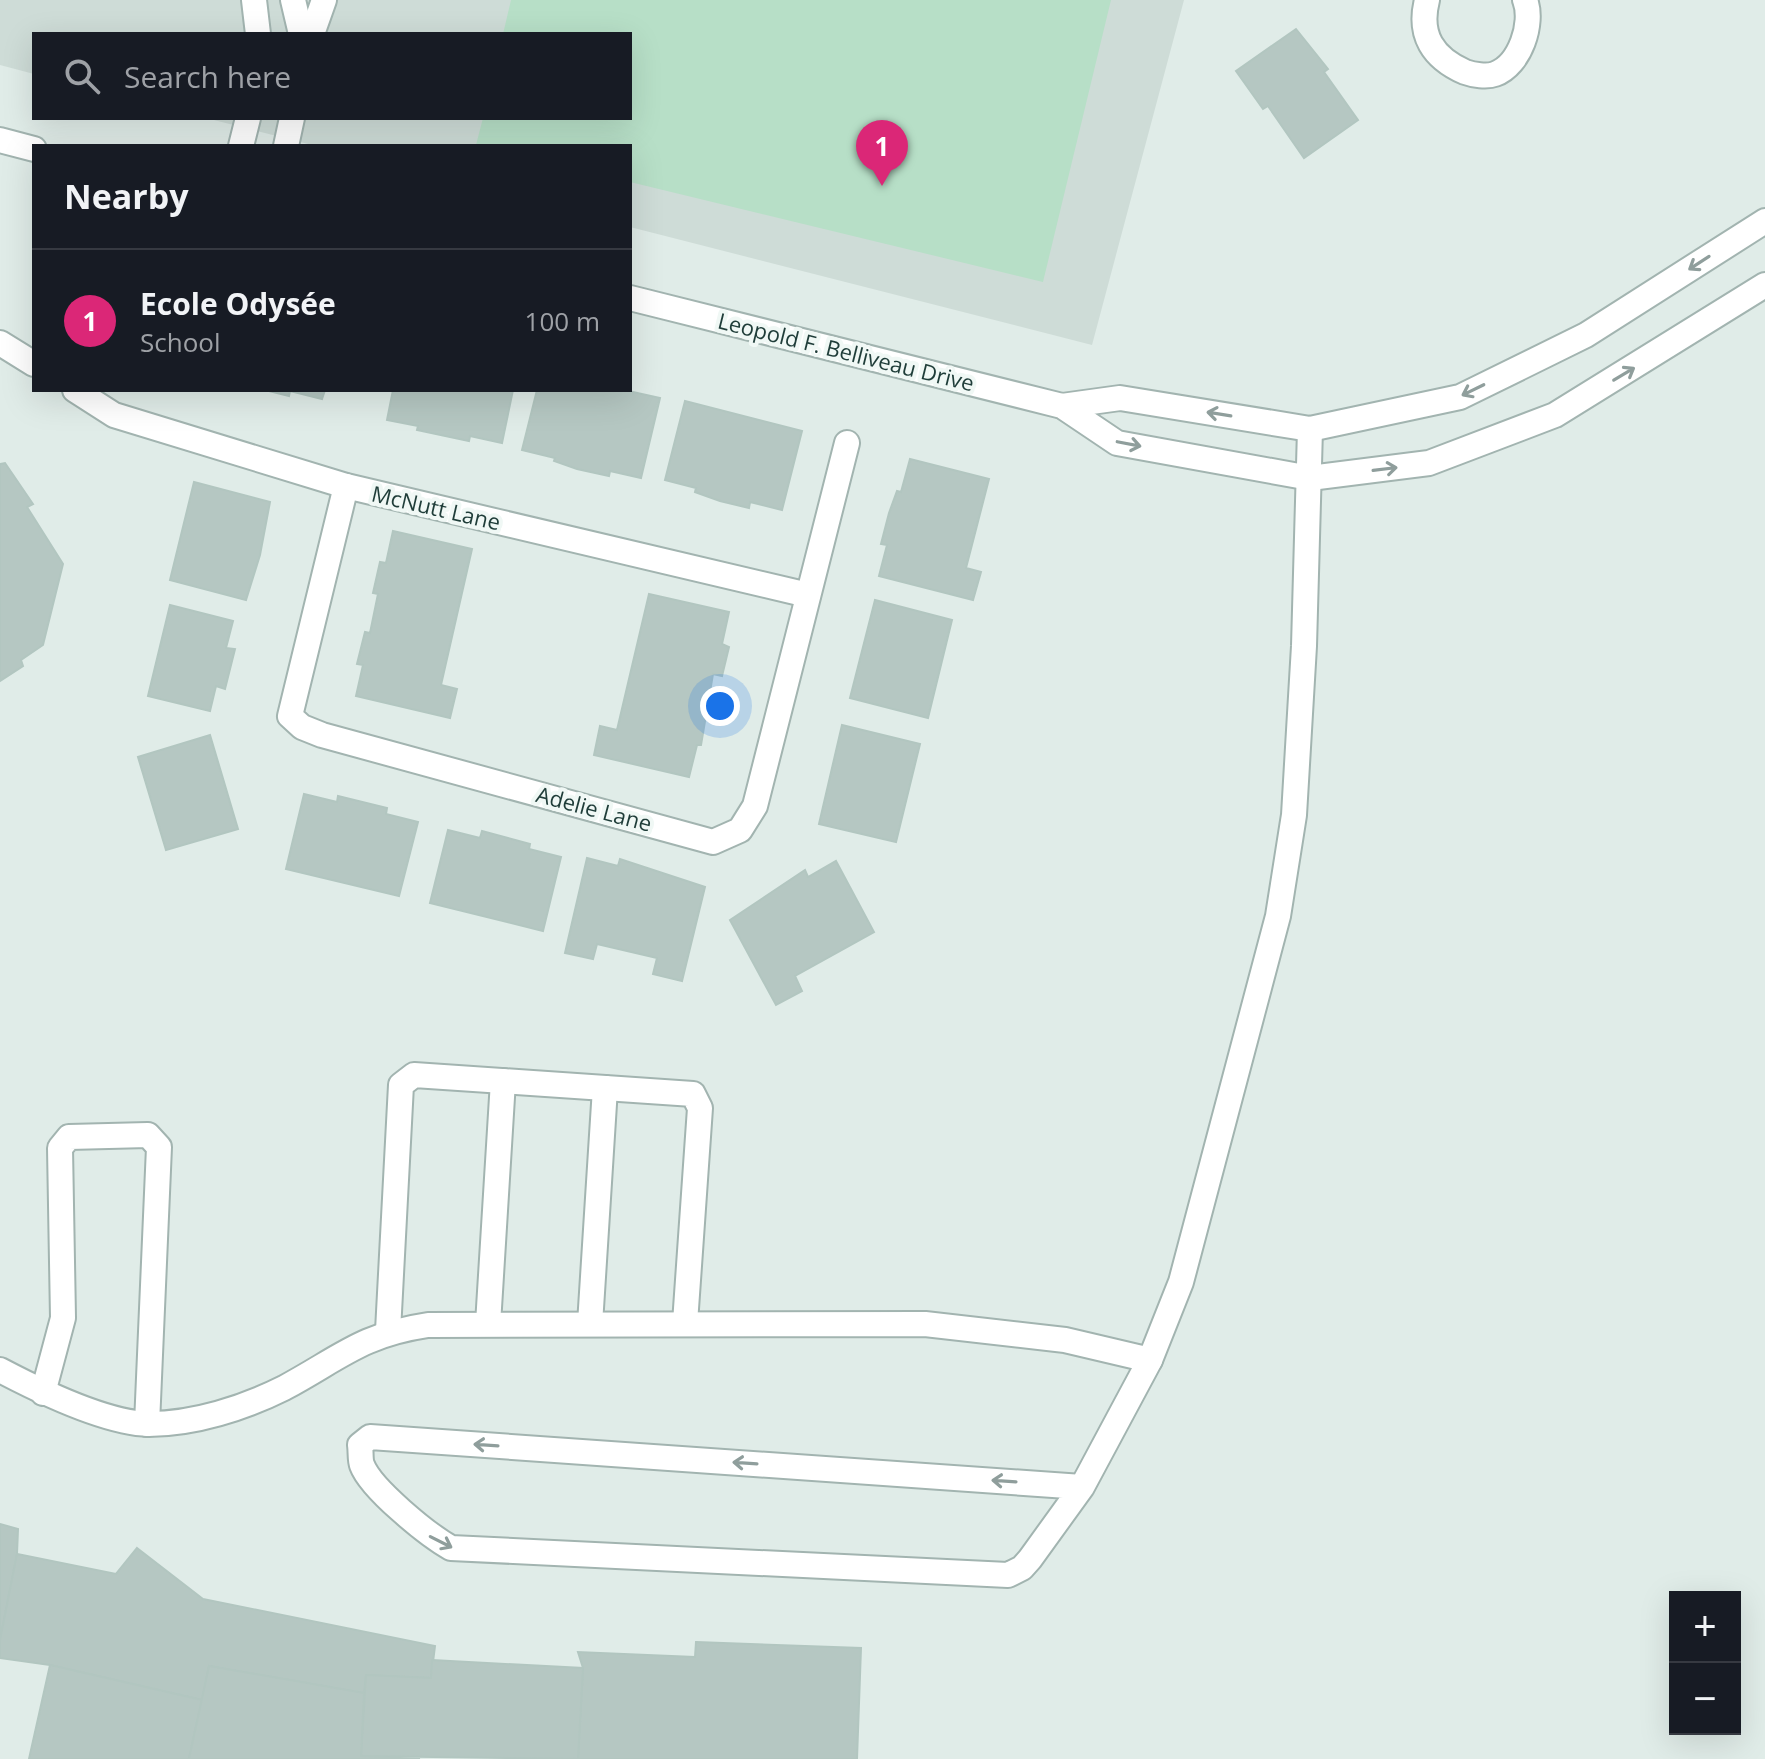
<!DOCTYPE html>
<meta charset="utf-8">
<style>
:root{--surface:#171b24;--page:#20242c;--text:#f1f3f6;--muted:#9ea1a6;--line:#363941;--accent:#db2777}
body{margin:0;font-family:"Open Sans",sans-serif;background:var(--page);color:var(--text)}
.controls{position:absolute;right:24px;bottom:24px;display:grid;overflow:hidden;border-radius:0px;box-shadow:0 8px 32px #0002}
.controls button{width:72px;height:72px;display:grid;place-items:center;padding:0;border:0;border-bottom:2px solid var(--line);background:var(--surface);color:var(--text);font:40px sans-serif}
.you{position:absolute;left:720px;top:706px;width:28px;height:28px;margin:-20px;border:6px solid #fff;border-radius:50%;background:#1a73e8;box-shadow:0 0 0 12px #1a73e833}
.badge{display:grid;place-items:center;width:52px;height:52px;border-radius:50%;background:var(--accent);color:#fff;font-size:26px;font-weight:700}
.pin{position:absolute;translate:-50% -66px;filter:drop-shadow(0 2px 4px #0008)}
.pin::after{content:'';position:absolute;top:42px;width:28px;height:24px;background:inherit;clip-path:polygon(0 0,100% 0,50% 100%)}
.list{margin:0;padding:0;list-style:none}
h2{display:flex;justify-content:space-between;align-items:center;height:104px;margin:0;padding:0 32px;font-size:34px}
h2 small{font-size:26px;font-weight:400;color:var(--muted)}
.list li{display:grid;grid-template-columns:52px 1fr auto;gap:24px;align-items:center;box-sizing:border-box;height:144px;padding:0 32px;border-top:2px solid var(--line)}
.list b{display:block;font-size:30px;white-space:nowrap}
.list p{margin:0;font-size:26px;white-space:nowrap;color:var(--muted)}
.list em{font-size:26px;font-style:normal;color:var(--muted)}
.icon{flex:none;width:44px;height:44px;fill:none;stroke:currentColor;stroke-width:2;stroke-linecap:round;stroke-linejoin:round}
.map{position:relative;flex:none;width:1765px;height:1759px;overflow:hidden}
.search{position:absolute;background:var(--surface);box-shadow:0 8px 32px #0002;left:32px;top:32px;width:600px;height:88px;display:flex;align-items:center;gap:20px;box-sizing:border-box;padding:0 28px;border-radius:0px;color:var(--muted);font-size:30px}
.panel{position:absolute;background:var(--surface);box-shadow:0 8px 32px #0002;left:32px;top:144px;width:600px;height:248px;border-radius:0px}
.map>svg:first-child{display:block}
</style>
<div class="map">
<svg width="1765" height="1759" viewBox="0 0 1765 1759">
<rect width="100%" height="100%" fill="#e0ece8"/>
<polygon fill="#cedcd7" points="0,0 1184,0 1092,345 630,227 630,146 316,146 206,118 630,118 630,34 34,34 34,74 0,65"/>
<polygon fill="#b7dfc7" points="511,0 1111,0 1043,282 630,182 630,146 476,145 483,118 630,118 630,34 503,34"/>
<g fill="#b5c7c2" stroke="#b2c6c0" stroke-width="2">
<polygon points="1296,29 1328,69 1324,72 1358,120 1304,158 1268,106 1263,109 1236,71"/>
<polygon points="265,390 325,390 322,399 290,391 289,396"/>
<polygon points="393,390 513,390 502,443 470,436 469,441 417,430 418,426 387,420"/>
<polygon points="537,390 624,390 660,398 641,478 610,471 609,476 577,469 554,461 555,458 522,450"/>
<polygon points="685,401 802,431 782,510 750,502 749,508 720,501 695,492 696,488 665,480"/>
<polygon points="910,459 989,479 966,568 981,572 973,600 879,576 887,545 881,544 889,513 897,491 901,492"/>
<polygon points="5,463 33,504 27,507 63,564 43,645 21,660 23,666 0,681 0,464"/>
<polygon points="194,482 270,502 260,555 246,600 170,580"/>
<polygon points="393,531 472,549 441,685 457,689 450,718 356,696 363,665 357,664 365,632 370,633 378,594 373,593 380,562 386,563"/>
<polygon points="649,594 729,612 722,644 729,647 722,676 713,674 701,745 697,745 689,777 594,755 600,726 617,730"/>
<polygon points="875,600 952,620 928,718 850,698"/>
<polygon points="170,605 233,621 226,648 235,649 225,689 216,686 210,711 148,696"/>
<polygon points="842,725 920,744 896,842 819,824"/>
<polygon points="210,735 238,829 166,850 138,757"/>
<polygon points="304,794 337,802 338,796 387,808 386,814 418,822 399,896 286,869"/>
<polygon points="448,830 480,838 482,831 530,844 529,849 561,857 543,931 430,903"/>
<polygon points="587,858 618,866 620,859 705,887 682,981 653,974 657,958 597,944 593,959 565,953"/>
<polygon points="836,861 874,932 795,976 802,991 776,1005 730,920 805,870 808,877"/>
<polygon points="0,1524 18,1529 17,1554 0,1640"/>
<polygon points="137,1548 203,1599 435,1646 431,1678 366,1675 364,1693 209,1666 202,1700 50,1665 0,1658 0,1640 17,1554 116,1574"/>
<polygon points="696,1642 861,1648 857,1759 578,1759 583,1668 578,1652 695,1657"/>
<polygon points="432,1660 583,1668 578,1759 361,1756 366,1675 431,1678"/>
<polygon points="50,1665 202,1700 189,1759 29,1759"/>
<polygon points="209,1666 364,1693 361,1756 420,1759 189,1759"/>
</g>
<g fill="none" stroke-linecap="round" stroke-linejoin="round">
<g stroke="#a2b4b0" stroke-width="28">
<g id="minor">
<polyline points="254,0 258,34"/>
<polyline points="293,0 301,34"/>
<path d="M1427,0c-9,35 6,58 38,72 8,3 22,5 30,2 25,-9 39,-51 30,-74"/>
<polyline points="312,34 324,0"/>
<polyline points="0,140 34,149"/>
<polyline points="241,146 248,118"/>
<polyline points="286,146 292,118"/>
<polyline points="630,298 1062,406 1117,443 1310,478 1429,463 1555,415 1765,285"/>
<polyline points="0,343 34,364"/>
<polyline points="75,390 114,415 346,486 808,595"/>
<polyline points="1062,406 1120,398 1310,429 1460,397 1586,335 1765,221"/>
<polyline points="346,486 290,716 302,727 322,735 713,842 740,830 755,806 847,443"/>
<polyline points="488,1324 503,1081"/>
<polyline points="590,1324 605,1088"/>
<polyline points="388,1331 401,1085 414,1075 693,1094 700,1108 685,1323"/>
<path d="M0,1370c38,20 106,53 149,54 45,0 95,-16 135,-36 56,-30 77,-53 144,-63l497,-1 140,16 85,20 31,-78 97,-366 16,-101 10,-169 6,-217"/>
<polyline points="43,1393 63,1318 60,1148 69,1137 148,1135 159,1147 147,1424"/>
<path d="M1082,1487l-712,-50 -10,8c1,6 0,15 2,20 9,24 66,70 89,83l557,27 14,-7 8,-9 52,-72 68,-127"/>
</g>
</g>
<use href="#minor" stroke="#fff" stroke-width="24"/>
</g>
<defs><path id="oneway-shaft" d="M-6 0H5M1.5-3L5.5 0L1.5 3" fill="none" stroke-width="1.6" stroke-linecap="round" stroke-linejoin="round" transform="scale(2)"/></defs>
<g stroke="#8f9e9c">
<use href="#oneway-shaft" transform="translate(1699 263) rotate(147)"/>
<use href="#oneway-shaft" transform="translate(1624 374) rotate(-31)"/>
<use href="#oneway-shaft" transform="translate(1473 390) rotate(154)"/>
<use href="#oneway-shaft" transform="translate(1219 414) rotate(-171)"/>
<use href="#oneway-shaft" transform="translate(1129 444) rotate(11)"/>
<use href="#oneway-shaft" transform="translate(1385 469) rotate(-7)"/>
<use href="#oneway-shaft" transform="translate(486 1445) rotate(-176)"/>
<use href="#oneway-shaft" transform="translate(745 1463) rotate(-176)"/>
<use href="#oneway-shaft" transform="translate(1004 1481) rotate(-176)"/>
<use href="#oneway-shaft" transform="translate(441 1542) rotate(27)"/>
</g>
<g text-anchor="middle" stroke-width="8" stroke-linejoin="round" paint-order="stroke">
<g font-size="22" fill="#1f3d39" stroke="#f0f8f5">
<text transform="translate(846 352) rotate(14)" y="8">Leopold F. Belliveau Drive</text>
<text transform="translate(436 508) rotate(13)" y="8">McNutt Lane</text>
<text transform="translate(594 809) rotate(15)" y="8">Adelie Lane</text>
</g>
</g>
</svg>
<div class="controls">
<button>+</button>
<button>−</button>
</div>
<div class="you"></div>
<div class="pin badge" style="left:882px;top:186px">1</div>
<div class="search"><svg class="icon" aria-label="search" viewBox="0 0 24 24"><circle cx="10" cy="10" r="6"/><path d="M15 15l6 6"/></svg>Search here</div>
<section class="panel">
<h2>Nearby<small></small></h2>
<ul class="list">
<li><span class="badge">1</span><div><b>Ecole Odysée</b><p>School</p></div><em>100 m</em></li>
</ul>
</section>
</div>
